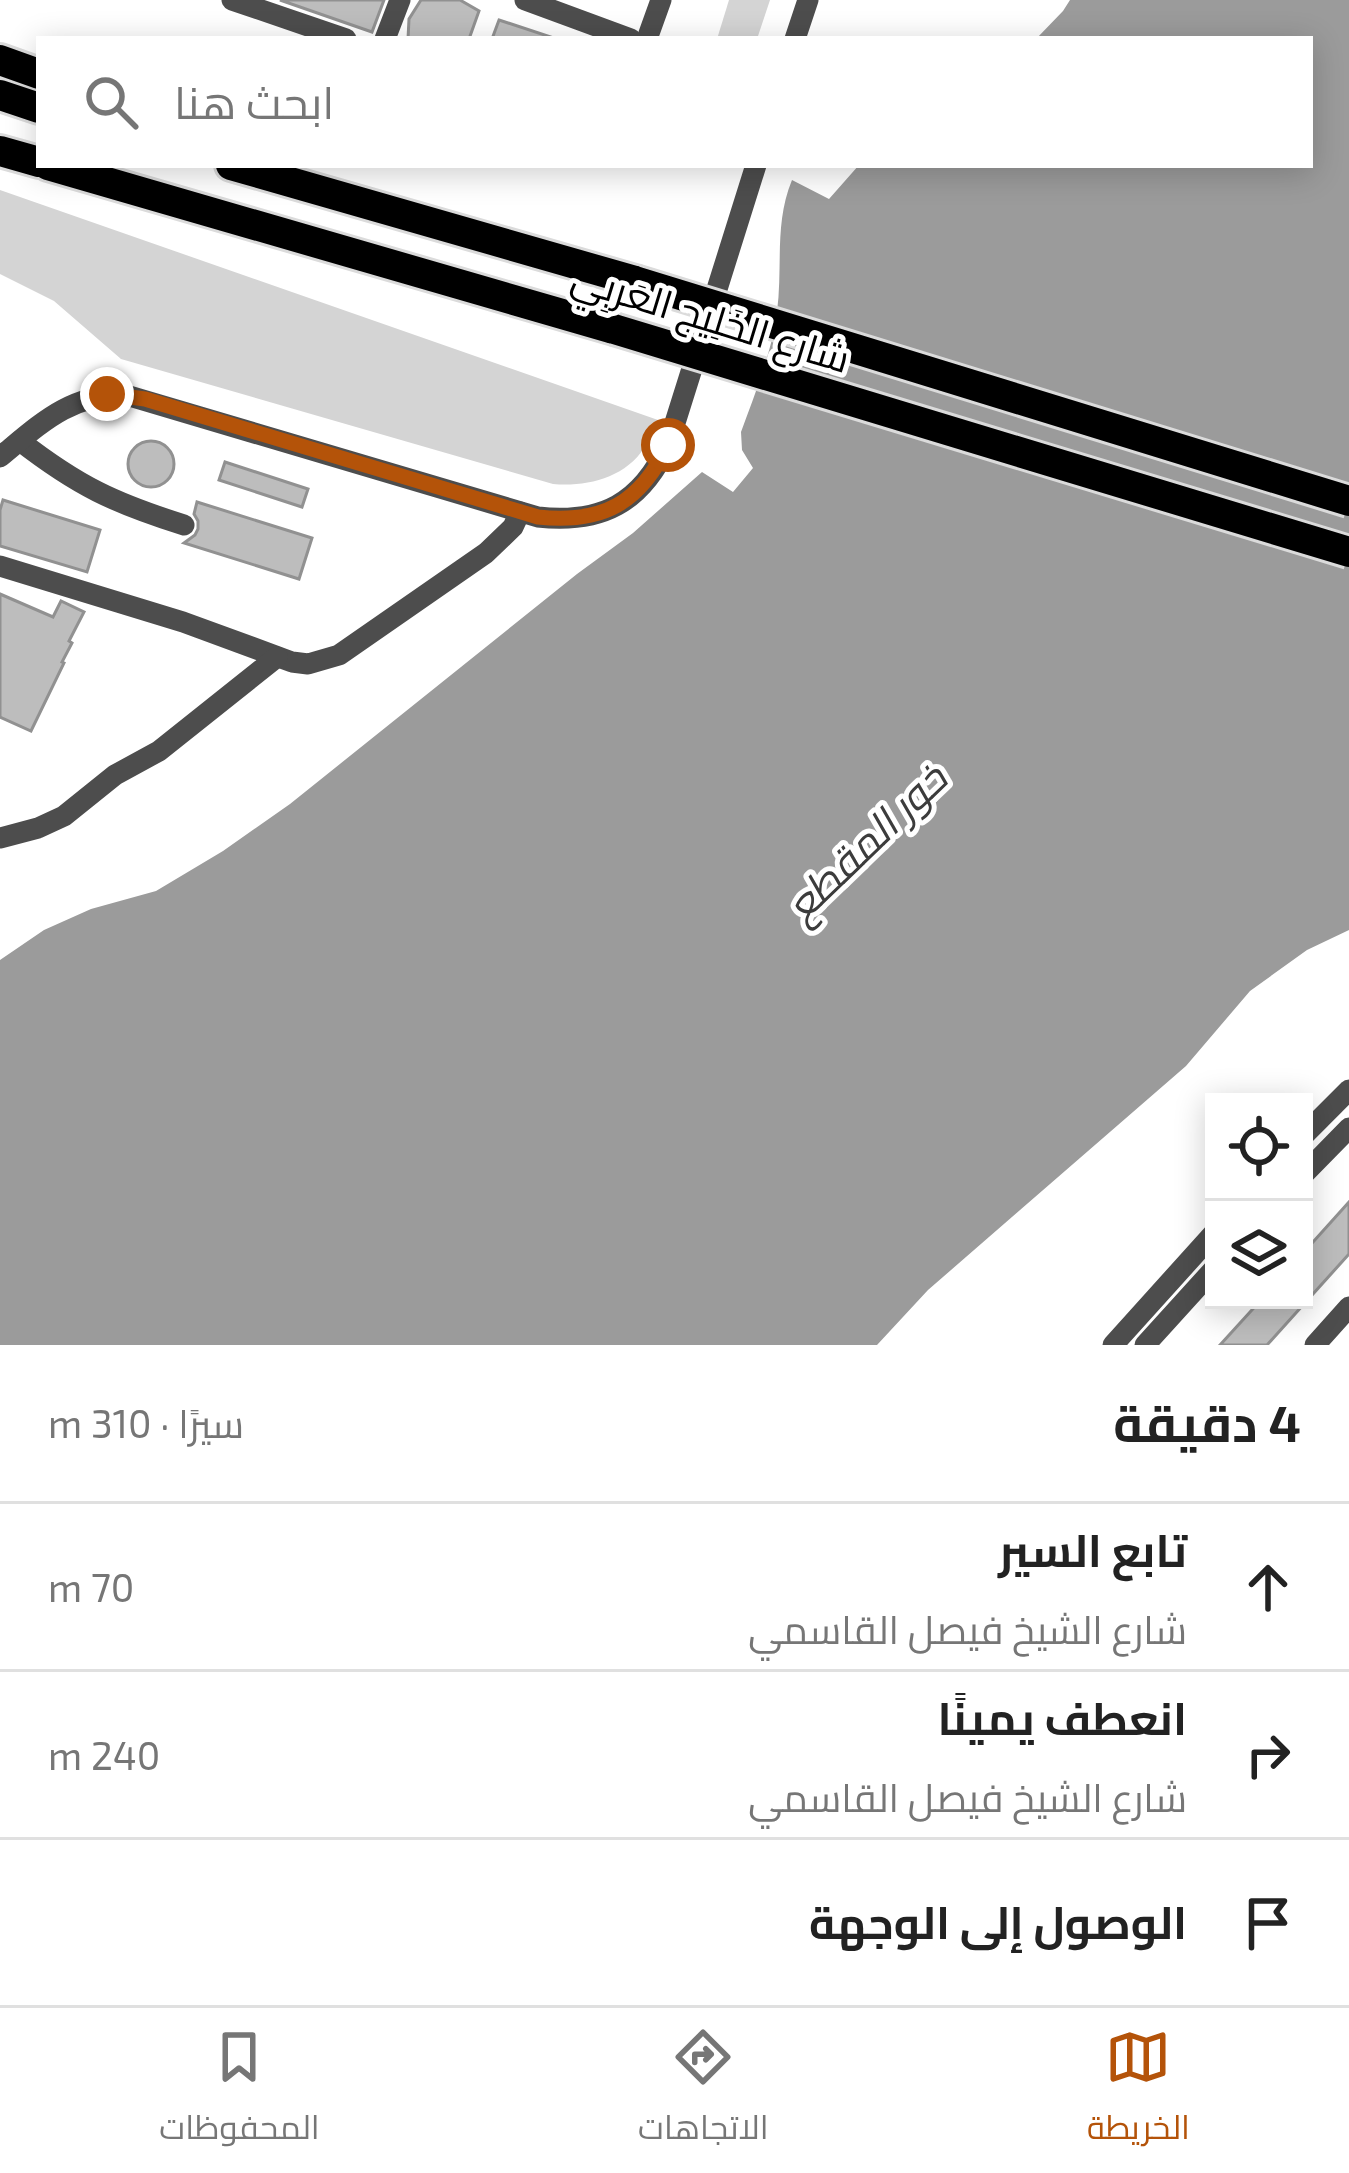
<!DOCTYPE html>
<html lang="ar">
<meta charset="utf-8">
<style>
:root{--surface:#fff;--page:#f2f2f2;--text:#222;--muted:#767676;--line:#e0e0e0;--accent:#b45309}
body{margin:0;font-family:"Exo 2",Cairo,sans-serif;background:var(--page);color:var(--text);direction:rtl}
.controls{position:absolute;right:36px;bottom:36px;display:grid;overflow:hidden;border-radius:0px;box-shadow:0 6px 30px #0003}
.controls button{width:108px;height:108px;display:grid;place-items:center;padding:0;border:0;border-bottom:3px solid var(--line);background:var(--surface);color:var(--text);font:60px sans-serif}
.stop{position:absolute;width:36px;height:36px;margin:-27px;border:9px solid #b45309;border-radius:50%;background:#fff}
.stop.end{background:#b45309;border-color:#fff;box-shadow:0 3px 12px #0008}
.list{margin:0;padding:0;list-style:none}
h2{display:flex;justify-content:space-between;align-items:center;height:156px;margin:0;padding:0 48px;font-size:51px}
h2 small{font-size:39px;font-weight:400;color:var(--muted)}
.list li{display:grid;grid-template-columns:78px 1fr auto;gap:36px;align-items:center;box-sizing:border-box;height:168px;padding:0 48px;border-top:3px solid var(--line)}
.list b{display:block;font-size:45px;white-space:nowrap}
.list p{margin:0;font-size:39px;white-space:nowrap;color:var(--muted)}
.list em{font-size:39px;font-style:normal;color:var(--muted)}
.icon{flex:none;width:66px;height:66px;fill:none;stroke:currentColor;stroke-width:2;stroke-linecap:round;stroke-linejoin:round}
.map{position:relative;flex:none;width:1349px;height:1345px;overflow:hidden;direction:ltr}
.search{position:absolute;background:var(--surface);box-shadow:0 6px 30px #0003;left:36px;right:36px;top:36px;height:132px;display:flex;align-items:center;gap:30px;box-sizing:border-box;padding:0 42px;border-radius:0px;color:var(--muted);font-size:45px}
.sheet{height:660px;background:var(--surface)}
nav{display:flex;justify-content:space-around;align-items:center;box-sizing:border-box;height:168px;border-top:3px solid var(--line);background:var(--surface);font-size:33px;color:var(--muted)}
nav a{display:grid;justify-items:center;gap:6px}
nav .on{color:var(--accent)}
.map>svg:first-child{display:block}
</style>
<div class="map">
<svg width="1349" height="1345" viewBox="0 0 1349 1345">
<rect width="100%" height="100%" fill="#fff"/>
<g fill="#d4d4d4">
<polygon points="729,0 770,0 757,39 717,39"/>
<path d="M0,190l658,230c-5,9 -8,20 -14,28 -19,30 -58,39 -91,36l-432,-125 -67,-58 -54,-27z"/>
</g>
<path fill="#9b9b9b" d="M1070,0h279v930l-42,20 -57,41 -64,75 -258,224 -51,55h-877v-385l44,-30 47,-21 65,-18 67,-40 67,-47 287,-230 56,-41 69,-61 31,20 20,-24 -11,-18 -1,-18c12,-32 33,-87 36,-120 6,-46 -3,-88 15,-132l37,19 30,-34h451v-126h-274l27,-28z"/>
<g fill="#bdbdbd" stroke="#919191" stroke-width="3">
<polygon points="280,0 384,0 372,32"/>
<polygon points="421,0 460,0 479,11 469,39 408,39 409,19"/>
<polygon points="499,20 551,37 551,39 492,39"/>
<circle cx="151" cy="464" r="23"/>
<polygon points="225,462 308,489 302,507 219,480"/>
<polygon points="3,500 100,530 87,572 0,546 0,510"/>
<polygon points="197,502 312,538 299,579 184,543 195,535 198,529 198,521 194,514"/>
<polygon points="0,594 53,617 61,601 84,612 69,641 72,643 62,662 64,663 31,731 0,717"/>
<polygon points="1349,1202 1349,1254 1267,1345 1220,1345 1261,1300 1304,1300 1304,1252"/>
</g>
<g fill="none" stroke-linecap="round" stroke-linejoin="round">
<g stroke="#dbdbdb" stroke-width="36">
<g id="highway">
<polyline points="0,60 39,74"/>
<polyline points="0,95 39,108"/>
<polyline points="0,151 39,162"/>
<polyline points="48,165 614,329"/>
<polyline points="231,165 635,281"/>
</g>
</g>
<g stroke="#4d4d4d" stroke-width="21">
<polyline points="232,0 346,39"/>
<polyline points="525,0 631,39"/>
<polyline points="385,39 400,0"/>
<polyline points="647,39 661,0"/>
<polyline points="795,39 808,0"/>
<path d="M20,441c58,45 94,62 164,84"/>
<path d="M0,457c40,-33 71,-64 126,-62l412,122c64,7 103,-14 130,-72l88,-280"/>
<polyline points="0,566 183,622 292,662 308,664 339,655 486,553 513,527 520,512"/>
<polyline points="0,838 38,828 64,816 115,775 159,751 277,657"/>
<polyline points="1304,1135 1349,1090"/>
<polyline points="1304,1174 1349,1128"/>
<polyline points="1113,1345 1214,1233"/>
<polyline points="1145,1345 1214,1269"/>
<polyline points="1315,1345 1349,1307"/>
</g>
<use href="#highway" stroke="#000" stroke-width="30"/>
<g stroke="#dbdbdb" stroke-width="36" stroke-linecap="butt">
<g id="highway-bridge">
<polyline points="635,281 1349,501"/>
<polyline points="614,329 1349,552"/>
</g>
</g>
<use href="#highway-bridge" stroke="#000" stroke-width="30"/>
</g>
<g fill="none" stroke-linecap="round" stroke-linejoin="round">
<path stroke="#b45309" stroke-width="15" d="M107,394l38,5 393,118c65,7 102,-14 130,-72"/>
</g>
<g text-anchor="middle" stroke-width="10" stroke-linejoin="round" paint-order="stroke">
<g font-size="39" fill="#000" stroke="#fff">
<text transform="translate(711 318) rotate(17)" y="14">شارع الخَلِيج العَربِي</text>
</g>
<g font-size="42" font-style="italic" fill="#3c3c3c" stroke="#fff">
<text transform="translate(866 842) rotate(-44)" y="15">خور المقطع</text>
</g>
</g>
</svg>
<div class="controls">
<button><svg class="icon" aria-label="locate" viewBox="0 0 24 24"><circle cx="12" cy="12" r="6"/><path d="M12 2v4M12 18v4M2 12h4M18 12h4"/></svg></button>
<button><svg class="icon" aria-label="layers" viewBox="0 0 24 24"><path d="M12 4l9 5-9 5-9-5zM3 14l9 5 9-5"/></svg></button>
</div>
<div class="stop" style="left:668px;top:445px"></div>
<div class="stop end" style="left:107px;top:394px"></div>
<div class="search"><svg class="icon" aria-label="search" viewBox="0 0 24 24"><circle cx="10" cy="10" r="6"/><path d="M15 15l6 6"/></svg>ابحث هنا</div>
</div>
<section class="sheet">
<h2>4 دقيقة<small>سيرًا · 310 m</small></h2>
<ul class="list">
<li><svg class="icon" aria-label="ahead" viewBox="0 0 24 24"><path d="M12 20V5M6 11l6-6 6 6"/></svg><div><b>تابع السير</b><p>شارع الشيخ فيصل القاسمي</p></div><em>70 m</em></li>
<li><svg class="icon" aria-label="right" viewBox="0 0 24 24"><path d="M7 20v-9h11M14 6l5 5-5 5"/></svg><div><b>انعطف يمينًا</b><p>شارع الشيخ فيصل القاسمي</p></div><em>240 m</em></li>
<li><svg class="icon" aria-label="arrive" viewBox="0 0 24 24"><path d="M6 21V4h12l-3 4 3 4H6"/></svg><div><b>الوصول إلى الوجهة</b></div></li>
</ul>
</section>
<nav>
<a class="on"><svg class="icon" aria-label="map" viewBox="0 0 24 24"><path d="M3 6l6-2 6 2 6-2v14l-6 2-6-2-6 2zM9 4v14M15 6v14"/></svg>الخريطة</a>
<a><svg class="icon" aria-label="directions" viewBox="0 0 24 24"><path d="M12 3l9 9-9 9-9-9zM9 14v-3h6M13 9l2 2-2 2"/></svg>الاتجاهات</a>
<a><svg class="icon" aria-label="saved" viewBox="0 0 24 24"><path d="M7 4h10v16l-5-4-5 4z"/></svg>المحفوظات</a>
</nav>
